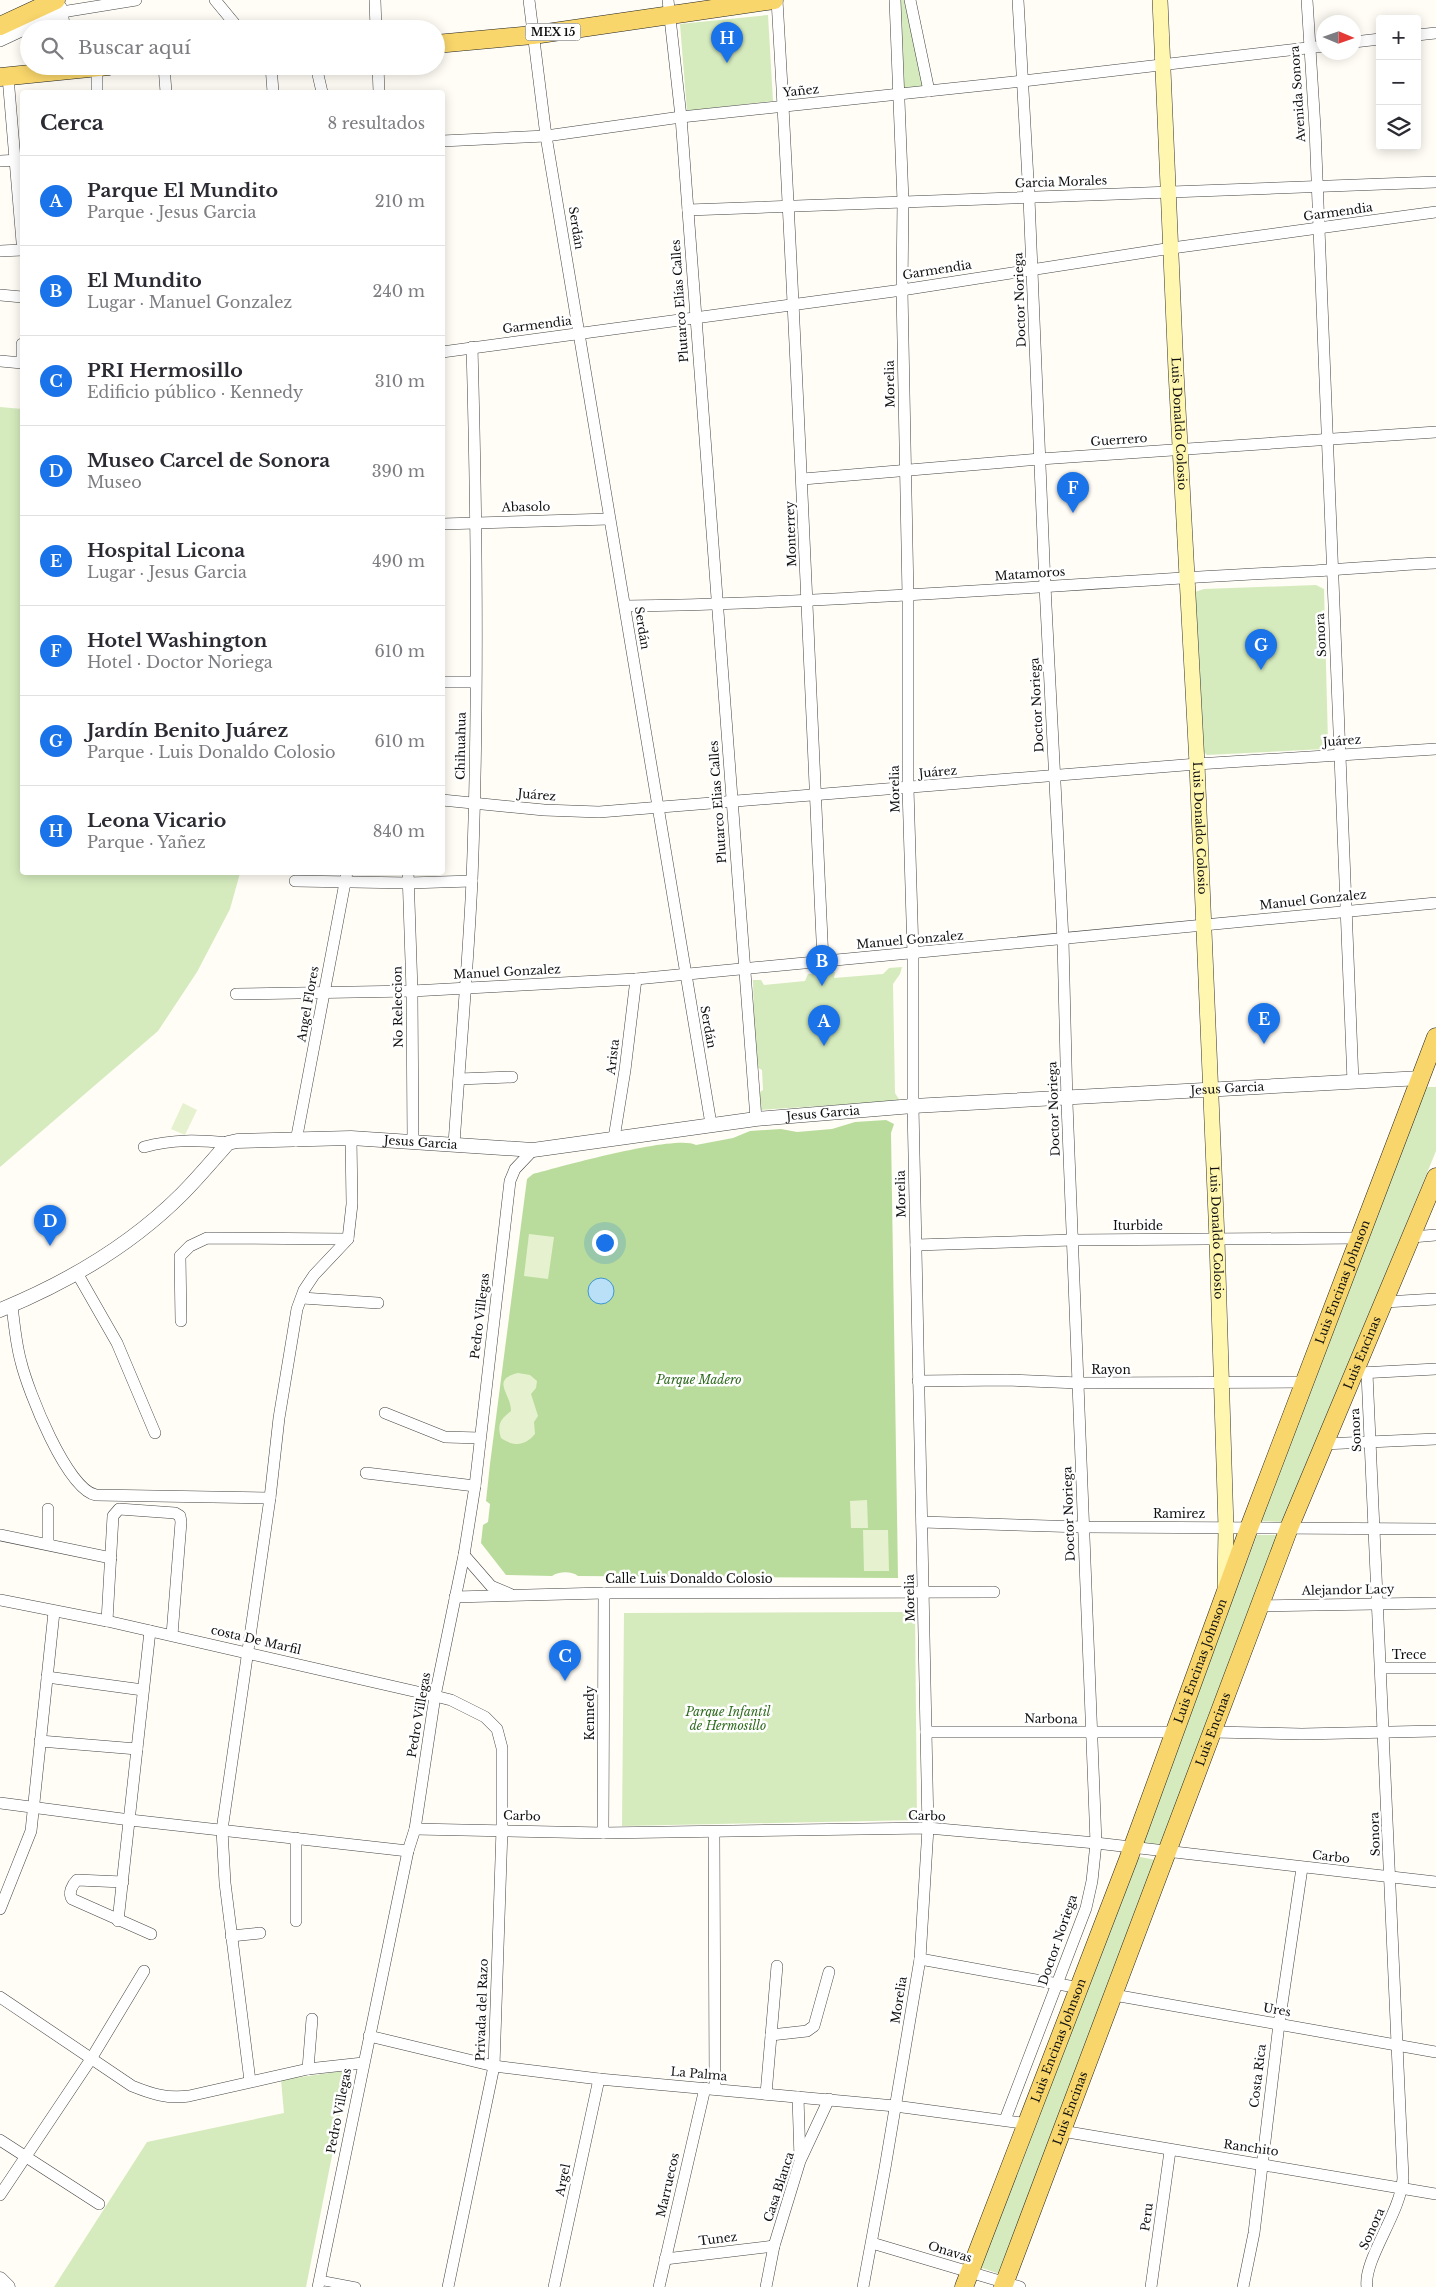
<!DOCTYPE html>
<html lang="es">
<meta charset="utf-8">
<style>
:root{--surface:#fff;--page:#f2f2f3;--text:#2b2b33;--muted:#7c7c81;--line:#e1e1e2;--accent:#1a73e8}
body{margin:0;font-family:"Libre Baskerville",serif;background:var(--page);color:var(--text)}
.controls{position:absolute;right:15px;top:15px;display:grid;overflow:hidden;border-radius:5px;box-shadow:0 2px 12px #0003}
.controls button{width:45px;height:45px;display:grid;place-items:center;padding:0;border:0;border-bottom:1px solid var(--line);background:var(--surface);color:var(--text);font:25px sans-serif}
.compass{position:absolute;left:1316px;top:15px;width:45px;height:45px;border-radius:50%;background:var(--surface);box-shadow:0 2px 12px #0003;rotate:92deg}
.you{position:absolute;left:604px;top:1242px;width:18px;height:18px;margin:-12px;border:4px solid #fff;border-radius:50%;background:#1a73e8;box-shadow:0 0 0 8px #1a73e833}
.badge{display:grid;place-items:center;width:32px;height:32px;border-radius:50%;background:var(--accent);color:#fff;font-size:16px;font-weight:700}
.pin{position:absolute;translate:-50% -41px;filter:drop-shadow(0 1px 2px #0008)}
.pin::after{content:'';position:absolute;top:26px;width:18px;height:15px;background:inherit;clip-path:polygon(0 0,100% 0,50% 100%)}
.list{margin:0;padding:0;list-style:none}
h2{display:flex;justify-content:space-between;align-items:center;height:65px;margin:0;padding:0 20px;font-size:21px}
h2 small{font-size:16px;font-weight:400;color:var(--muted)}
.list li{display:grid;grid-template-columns:32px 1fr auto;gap:15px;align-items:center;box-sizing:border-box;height:90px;padding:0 20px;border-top:1px solid var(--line)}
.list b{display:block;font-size:19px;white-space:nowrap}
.list p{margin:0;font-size:16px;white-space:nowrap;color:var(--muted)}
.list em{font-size:16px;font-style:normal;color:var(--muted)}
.icon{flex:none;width:28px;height:28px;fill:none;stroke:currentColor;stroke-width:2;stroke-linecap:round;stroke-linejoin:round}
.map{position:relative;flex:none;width:1436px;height:2287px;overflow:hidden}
.search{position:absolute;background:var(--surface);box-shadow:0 2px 12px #0003;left:20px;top:20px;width:425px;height:55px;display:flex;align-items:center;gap:12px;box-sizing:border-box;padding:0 18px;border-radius:28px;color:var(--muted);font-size:19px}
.panel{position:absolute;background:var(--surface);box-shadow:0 2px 12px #0003;left:20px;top:90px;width:425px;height:785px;border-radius:5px}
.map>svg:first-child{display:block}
</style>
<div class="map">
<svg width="1436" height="2287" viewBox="0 0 1436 2287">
<rect width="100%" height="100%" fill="#fffdf5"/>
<g fill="#d5ebbd">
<polygon points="897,0 904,0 923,86 899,89"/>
<polygon points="768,15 773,101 687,111 680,24"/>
<polygon points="0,407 22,409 22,872 240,873 230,909 197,972 158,1031 0,1167"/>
<polygon points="1316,585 1324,589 1328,743 1324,749 1207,755 1201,749 1193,599 1195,592 1204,589"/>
<polygon points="902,967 900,974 893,984 895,1093 900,1101 759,1110 758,1093 763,1090 762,1070 755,1066 753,980 761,980 764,985 805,981 808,974 835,972 834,978 883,974 889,968"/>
<polygon points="1423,1087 1436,1087 1436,1151 1284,1522 1259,1521"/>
<polygon points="1257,1535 1280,1535 1160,1850 1139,1845"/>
<polygon points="915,1612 917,1820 622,1826 624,1613"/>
<polygon points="1135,1856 1156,1860 1000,2274 979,2267"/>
<polygon points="349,2070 306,2287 54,2287 147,2142 284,2113 281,2080"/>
</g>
<path fill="#b9dc9c" d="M886,1120l8,4 -3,9 7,445 -320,-2c-6,-5 -19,-5 -26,0l-46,-1 -25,-32 2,-18 5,-3 2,-18 -4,-3 4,-37 37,-285 6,-5c27,-7 143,-40 163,-29l37,-7 17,-7 31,-2 16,3 35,-3 23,-7z"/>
<g fill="#e6f2cf">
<polygon points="183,1103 197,1110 185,1135 171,1129"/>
<polygon points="529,1234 554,1237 548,1279 524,1276"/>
<path d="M518,1373l12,2 7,6 -1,7 -5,6 7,22 -4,6 1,12c-10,12 -21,13 -34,4 -4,-14 -1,-18 10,-27 0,-18 -21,-31 7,-38z"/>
<polygon points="867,1500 868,1528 851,1528 850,1501"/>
<polygon points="863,1530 888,1530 889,1571 864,1571"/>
</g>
<circle fill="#b9e0f7" stroke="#3f96cf" cx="601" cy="1291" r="13"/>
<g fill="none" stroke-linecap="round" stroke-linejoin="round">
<g stroke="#444" stroke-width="10">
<polyline id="pedestrian" points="319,2280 356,2287"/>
</g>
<g stroke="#444" stroke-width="12">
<g id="minor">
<polyline points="215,0 239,29"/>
<polyline points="375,0 376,29"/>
<polyline points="529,0 546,136 711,1124"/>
<polyline points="668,0 681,117 756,1119"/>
<path d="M777,0c19,320 31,641 46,961"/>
<polyline points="910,0 929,91"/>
<polyline points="1307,0 1315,128 1353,1082"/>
<polyline points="61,7 65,29"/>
<polyline points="1417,35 1436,33"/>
<polyline points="0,41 62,12 136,0"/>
<polyline points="1354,42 1380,39"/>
<polyline points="164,66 166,92"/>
<polyline points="271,66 273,92"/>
<polyline points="316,66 322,92"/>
<polyline points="378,66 379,92"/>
<polyline points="8,77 22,242"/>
<polyline points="97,92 97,67"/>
<polyline points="442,141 546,136 681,117 1023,81 1324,46"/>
<polyline points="0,161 22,160"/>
<polyline points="688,210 1436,182"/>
<polyline points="0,251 22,250"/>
<polyline points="0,295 22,297"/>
<polyline points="442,352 902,290 1172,248 1436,212"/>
<polyline points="0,361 22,363"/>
<polyline points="22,363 22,344"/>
<polyline points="803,479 1040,459 1436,432"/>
<polyline points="442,524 609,519"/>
<path d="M625,606c223,-3 446,-23 668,-34 48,-2 95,-7 143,-9"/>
<polyline points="442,682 475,682"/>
<polyline points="442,800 544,810 599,812 1197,764 1436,749"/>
<polyline points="408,872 412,991 413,1141"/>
<polyline points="295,881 409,883 472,881"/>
<polyline points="236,994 412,991 636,979 1436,903"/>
<polyline points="459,1079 512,1077"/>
<polyline points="614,1138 625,1070 636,979"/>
<polyline points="296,1141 347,872"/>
<path d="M454,1144c6,-88 14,-176 18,-264 7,-178 5,-356 0,-533"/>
<path d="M144,1147c29,-8 55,-7 84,-4"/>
<polyline points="1412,1237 1436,1235"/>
<polyline points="916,1245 1073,1240 1360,1238"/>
<polyline points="77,1273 117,1343 155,1433"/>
<polyline points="302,1298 378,1303"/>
<polyline points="1385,1302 1436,1299"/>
<path d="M12,1305c2,19 4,39 9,57 7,29 46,128 75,133l174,3"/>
<polyline points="181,1321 180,1256 190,1246 207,1238 348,1239"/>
<polyline points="1360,1373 1436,1369"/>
<path d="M1367,1373l36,805c-2,35 -40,82 -36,109"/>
<polyline points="918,1381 1007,1380 1079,1383 1305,1382"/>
<polyline points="385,1413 445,1437 480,1438"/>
<polyline points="1323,1444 1436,1439"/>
<polyline points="366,1473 475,1486"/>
<polyline points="922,1522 1083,1527 1436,1529"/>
<polyline points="0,1535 111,1558"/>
<polyline points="48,1544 48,1509"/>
<polyline points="464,1555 491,1586 510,1594"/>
<polyline points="455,1597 604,1593 994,1592"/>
<polyline points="0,1600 107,1621 435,1696 451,1700 485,1717 497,1729 502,1748 502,1829 494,2066 448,2287"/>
<polyline points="1260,1606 1436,1603"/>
<polyline points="107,1621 113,1516 119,1509 175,1513 180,1516 181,1522 172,1635"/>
<polyline points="1381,1668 1436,1668"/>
<polyline points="47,1677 143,1690"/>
<polyline points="926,1732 1175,1732"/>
<polyline points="1212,1732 1302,1734 1436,1731"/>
<polyline points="40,1741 137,1749"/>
<polyline points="0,1803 130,1820 408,1851"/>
<polyline points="415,1829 603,1833 928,1828 1096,1843 1436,1882"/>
<polyline points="714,1832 715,2089"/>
<polyline points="603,1833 604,1593"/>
<path d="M123,1882l-46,-2c-5,5 -9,13 -5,19l79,35"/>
<polyline points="0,1909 31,1831 54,1612"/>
<polyline points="118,1921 150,1631"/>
<polyline points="296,1921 296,1838"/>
<polyline points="231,1936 260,1933"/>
<polyline points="920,1959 1080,1988"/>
<polyline points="1114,1995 1436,2052"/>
<path d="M0,1997l132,89c20,8 35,13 57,10l119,-27 55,-6"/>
<polyline points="771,2035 807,2031 814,2026 829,1972"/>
<polyline points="369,2036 494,2066 599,2079 895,2106 1029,2124"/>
<polyline points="308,2069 312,2019"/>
<polyline points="250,2081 225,1883 222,1830 270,1498 279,1418 297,1309 304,1290 314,1275 348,1239 352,1204 351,1138"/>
<polyline points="766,2094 777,1966"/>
<polyline points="798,2097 800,2159"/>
<polyline points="1005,2120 1086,1908 1092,1881 1096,1843 1067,1103 1063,940 1045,586 1029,198 1018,0"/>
<polyline points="1062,2131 1436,2194"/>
<polyline points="0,2140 99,2204"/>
<polyline points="0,2195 91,2059 144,1971"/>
<polyline points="872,2243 1020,2287"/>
<polyline points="665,2259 774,2246"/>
<polyline points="318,2287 408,1851 415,1829 435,1696 464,1555 475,1486 510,1181 515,1169 533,1150"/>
<polyline points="554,2287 599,2079"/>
<polyline points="659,2287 705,2088"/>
<polyline points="766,2287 774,2246 800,2161 829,2099"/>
<polyline points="863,2287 885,2168 920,1959 928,1828 913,1106 913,953 908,788 908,596 902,290 903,201 895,0"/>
<polyline points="1151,2287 1170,2151"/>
<polyline points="1243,2287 1254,2233 1279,2024 1302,1868"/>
</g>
</g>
<g stroke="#444" stroke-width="15">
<g id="tertiary">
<path id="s1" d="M0,1310c66,-27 132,-66 182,-116 16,-16 31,-34 46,-51l9,-2 114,-3 182,12 223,-31 157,-13 508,-28"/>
<polyline points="0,2279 8,2287"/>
</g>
</g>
<g stroke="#333" stroke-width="16">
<g id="secondary">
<path id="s2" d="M1160,0l16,371 21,393 20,476 9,288 -1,59"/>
</g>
</g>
<g stroke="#222" stroke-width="19">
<g id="primary">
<polyline points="0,26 56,0"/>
<polyline points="436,44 533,35 774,0"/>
<polyline points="0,77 109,66"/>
<path id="s3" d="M964,2287l164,-427 121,-332 187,-491"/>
<path id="s4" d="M1003,2287l286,-759 147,-351"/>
</g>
</g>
<use href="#pedestrian" stroke="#fff" stroke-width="9"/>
<use href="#minor" stroke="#fff" stroke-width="11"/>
<use href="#tertiary" stroke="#fff" stroke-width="14"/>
<use href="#secondary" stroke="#fff6b0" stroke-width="15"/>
<use href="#primary" stroke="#f9d66b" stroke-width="18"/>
</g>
<g text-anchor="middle" stroke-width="5" stroke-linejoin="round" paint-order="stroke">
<rect fill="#fff" stroke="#585858" stroke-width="1" x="525.5" y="23.5" width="55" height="17" rx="4"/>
<g font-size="11" font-weight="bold" fill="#111">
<text x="553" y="36">MEX 15</text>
</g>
<g font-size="12" fill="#111" stroke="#fff">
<text transform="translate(801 91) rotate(-6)" y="4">Yañez</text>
<text transform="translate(1298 94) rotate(-94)" y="4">Avenida Sonora</text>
<text transform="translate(1061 182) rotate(-2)" y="4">Garcia Morales</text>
<text transform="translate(1338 212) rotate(-8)" y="4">Garmendia</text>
<text transform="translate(576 228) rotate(81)" y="4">Serdán</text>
<text transform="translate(937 270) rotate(-9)" y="4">Garmendia</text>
<text transform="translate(1020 300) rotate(-92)" y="4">Doctor Noriega</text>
<text transform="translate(680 301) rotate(-94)" y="4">Plutarco Elías Calles</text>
<text transform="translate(537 325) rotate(-7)" y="4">Garmendia</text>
<text transform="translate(890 384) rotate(-91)" y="4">Morelia</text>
<text dy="4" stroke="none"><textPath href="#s2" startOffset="424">Luis Donaldo Colosio</textPath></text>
<text transform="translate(1119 440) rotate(-4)" y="4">Guerrero</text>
<text transform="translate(526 507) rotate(-1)" y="4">Abasolo</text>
<text transform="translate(791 534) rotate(-92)" y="4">Monterrey</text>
<text transform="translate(1030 574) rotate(-4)" y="4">Matamoros</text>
<text transform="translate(642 628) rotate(81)" y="4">Serdán</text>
<text transform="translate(1321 635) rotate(-93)" y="4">Sonora</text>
<text transform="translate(1037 705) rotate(-93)" y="4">Doctor Noriega</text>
<text transform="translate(1342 741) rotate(-4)" y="4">Juárez</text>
<text transform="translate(461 746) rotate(-89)" y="4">Chihuahua</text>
<text transform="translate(938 772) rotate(-5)" y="4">Juárez</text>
<text transform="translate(895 789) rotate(-91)" y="4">Morelia</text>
<text transform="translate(537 795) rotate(5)" y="4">Juárez</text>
<text transform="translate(718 802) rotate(-94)" y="4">Plutarco Elias Calles</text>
<text dy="4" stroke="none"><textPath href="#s2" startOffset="829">Luis Donaldo Colosio</textPath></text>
<text transform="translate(1313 900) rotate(-6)" y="4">Manuel Gonzalez</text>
<text transform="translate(910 940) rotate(-5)" y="4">Manuel Gonzalez</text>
<text transform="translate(507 972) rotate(-3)" y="4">Manuel Gonzalez</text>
<text transform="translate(308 1004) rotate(-80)" y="4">Angel Flores</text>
<text transform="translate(398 1007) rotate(-91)" y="4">No Releccion</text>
<text transform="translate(708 1027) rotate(80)" y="4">Serdán</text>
<text transform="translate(613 1057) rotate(-83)" y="4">Arista</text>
<text dy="4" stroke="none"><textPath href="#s1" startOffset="1289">Jesus Garcia</textPath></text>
<text transform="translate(1054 1109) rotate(-92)" y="4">Doctor Noriega</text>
<text dy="4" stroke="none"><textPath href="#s1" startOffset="884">Jesus Garcia</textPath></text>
<text dy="4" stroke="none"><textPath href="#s1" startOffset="479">Jesus Garcia</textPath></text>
<text transform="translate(901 1194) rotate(-91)" y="4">Morelia</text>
<text x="1138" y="1230">Iturbide</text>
<text dy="4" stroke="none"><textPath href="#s2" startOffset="1234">Luis Donaldo Colosio</textPath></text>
<text dy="4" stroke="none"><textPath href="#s3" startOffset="1074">Luis Encinas Johnson</textPath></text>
<text transform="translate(480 1316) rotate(-83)" y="4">Pedro Villegas</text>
<text dy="4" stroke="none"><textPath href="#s4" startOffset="1001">Luis Encinas</textPath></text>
<text x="1111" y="1374">Rayon</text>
<text transform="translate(1356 1430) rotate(-93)" y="4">Sonora</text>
<text transform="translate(1069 1514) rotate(-92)" y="4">Doctor Noriega</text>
<text x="1179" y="1518">Ramirez</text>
<text x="689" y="1583">Calle Luis Donaldo Colosio</text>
<text transform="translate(1348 1590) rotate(-1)" y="4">Alejandor Lacy</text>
<text transform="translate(910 1598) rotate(-91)" y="4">Morelia</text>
<text transform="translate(256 1640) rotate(13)" y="4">costa De Marfil</text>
<text x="1409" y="1659">Trece</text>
<text dy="4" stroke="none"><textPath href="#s3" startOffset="669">Luis Encinas Johnson</textPath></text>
<text transform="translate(590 1713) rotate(-90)" y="4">Kennedy</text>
<text transform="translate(419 1715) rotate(-80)" y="4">Pedro Villegas</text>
<text transform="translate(1051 1719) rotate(1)" y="4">Narbona</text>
<text dy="4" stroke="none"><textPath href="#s4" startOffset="596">Luis Encinas</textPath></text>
<text transform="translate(522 1816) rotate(2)" y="4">Carbo</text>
<text transform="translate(927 1816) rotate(2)" y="4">Carbo</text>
<text transform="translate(1375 1834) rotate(-92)" y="4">Sonora</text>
<text transform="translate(1331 1857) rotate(7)" y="4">Carbo</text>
<text transform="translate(1058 1940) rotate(-71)" y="4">Doctor Noriega</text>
<text transform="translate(899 2000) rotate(-81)" y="4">Morelia</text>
<text transform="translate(482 2010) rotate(-88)" y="4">Privada del Razo</text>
<text transform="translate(1277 2010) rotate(10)" y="4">Ures</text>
<text dy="4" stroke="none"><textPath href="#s3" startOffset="264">Luis Encinas Johnson</textPath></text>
<text transform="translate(699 2074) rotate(5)" y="4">La Palma</text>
<text transform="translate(1258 2076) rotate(-83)" y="4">Costa Rica</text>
<text dy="4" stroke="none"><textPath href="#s4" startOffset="191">Luis Encinas</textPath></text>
<text transform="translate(339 2111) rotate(-79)" y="4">Pedro Villegas</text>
<text transform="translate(1251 2148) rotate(8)" y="4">Ranchito</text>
<text transform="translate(563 2180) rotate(-78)" y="4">Argel</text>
<text transform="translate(668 2185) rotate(-77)" y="4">Marruecos</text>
<text transform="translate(779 2187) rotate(-72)" y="4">Casa Blanca</text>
<text transform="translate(1147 2217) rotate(-82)" y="4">Peru</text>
<text transform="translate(1372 2229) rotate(-66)" y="4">Sonora</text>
<text transform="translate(718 2239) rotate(-7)" y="4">Tunez</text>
<text transform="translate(950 2252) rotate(17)" y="4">Onavas</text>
</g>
<g font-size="12" font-style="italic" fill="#2f6b1f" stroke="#fff">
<text x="699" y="1384">Parque Madero</text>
<text x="728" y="1716">Parque Infantil<tspan x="728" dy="14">de Hermosillo</tspan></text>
</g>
</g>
</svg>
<div class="controls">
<button>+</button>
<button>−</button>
<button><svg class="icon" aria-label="layers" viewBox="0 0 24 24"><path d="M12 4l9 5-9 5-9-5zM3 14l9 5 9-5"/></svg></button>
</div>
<svg class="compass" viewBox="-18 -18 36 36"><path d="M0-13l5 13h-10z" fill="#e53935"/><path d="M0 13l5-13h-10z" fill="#7c7c81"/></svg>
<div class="you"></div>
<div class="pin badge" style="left:824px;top:1046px">A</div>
<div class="pin badge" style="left:822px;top:986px">B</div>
<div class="pin badge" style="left:565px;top:1681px">C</div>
<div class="pin badge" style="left:50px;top:1246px">D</div>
<div class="pin badge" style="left:1264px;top:1044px">E</div>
<div class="pin badge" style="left:1073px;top:513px">F</div>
<div class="pin badge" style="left:1261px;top:670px">G</div>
<div class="pin badge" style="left:727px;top:63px">H</div>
<div class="search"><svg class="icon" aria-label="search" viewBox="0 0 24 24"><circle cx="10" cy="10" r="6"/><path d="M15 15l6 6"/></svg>Buscar aquí</div>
<section class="panel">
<h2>Cerca<small>8 resultados</small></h2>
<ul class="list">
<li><span class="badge">A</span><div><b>Parque El Mundito</b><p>Parque · Jesus Garcia</p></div><em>210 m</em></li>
<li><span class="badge">B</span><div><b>El Mundito</b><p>Lugar · Manuel Gonzalez</p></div><em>240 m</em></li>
<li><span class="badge">C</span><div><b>PRI Hermosillo</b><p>Edificio público · Kennedy</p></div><em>310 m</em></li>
<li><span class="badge">D</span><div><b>Museo Carcel de Sonora</b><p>Museo</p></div><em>390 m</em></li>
<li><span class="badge">E</span><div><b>Hospital Licona</b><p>Lugar · Jesus Garcia</p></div><em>490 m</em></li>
<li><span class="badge">F</span><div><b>Hotel Washington</b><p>Hotel · Doctor Noriega</p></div><em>610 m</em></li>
<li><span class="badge">G</span><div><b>Jardín Benito Juárez</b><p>Parque · Luis Donaldo Colosio</p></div><em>610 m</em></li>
<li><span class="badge">H</span><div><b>Leona Vicario</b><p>Parque · Yañez</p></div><em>840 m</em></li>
</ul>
</section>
</div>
